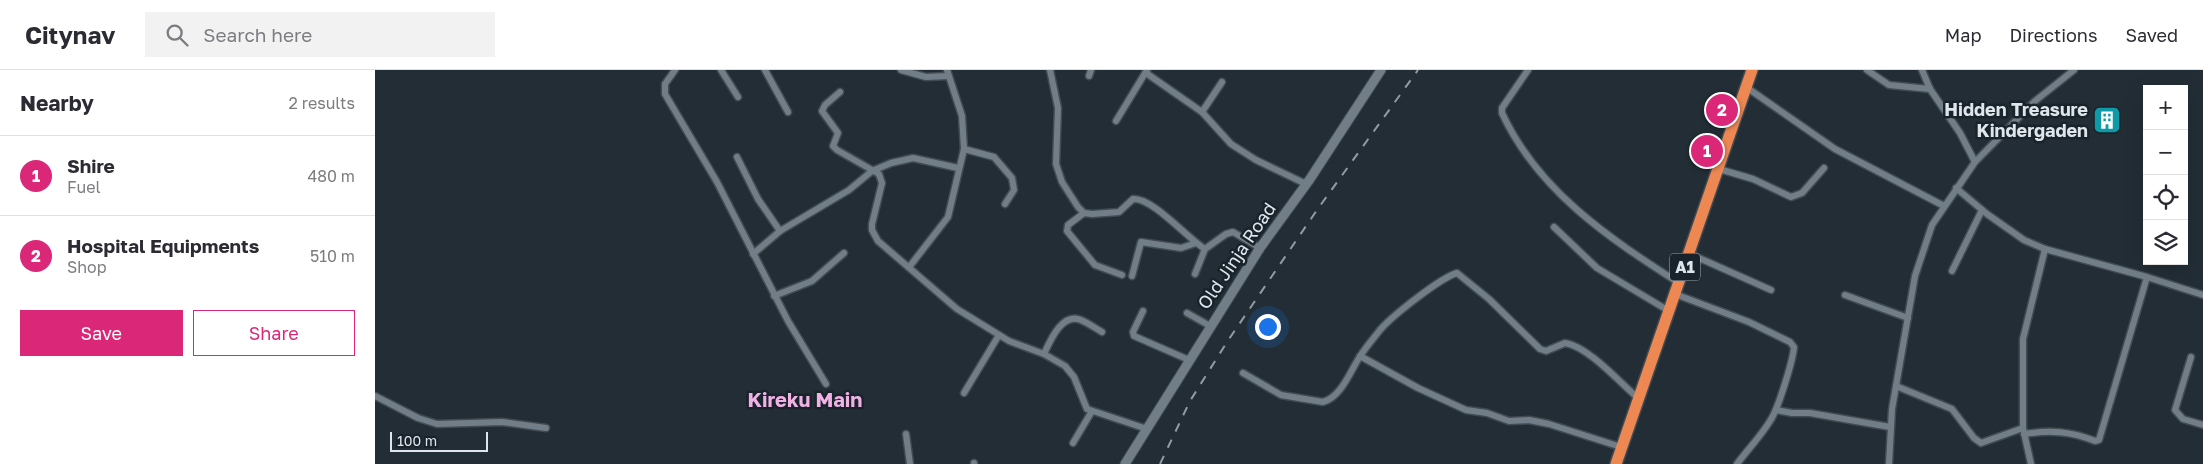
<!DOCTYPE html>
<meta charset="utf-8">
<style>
:root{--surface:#fff;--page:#f2f2f3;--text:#2b2b33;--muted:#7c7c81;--line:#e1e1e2;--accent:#db2777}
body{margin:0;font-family:"Golos Text",sans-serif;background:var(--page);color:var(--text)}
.controls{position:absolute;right:15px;top:15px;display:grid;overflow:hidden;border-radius:0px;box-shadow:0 5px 20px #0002}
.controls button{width:45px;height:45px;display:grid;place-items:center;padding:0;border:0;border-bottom:1px solid var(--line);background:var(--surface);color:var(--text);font:25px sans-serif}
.scale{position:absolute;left:15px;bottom:12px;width:98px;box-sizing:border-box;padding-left:5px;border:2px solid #dfe6eb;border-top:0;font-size:14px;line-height:18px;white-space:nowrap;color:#dfe6eb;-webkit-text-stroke:4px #19232b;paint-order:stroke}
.you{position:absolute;left:892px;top:256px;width:18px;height:18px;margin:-12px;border:4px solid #fff;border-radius:50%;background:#1a73e8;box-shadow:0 0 0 8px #1a73e833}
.badge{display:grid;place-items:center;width:32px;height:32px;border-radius:50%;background:var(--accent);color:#fff;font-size:16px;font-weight:700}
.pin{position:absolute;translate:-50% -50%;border:2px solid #fff;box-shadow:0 1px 5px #0006}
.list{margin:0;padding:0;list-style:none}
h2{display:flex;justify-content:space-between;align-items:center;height:65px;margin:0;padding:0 20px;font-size:21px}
h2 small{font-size:16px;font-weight:400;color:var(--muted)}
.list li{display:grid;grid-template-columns:32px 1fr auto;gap:15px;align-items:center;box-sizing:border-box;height:80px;padding:0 20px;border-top:1px solid var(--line)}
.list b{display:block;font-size:19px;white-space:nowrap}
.list p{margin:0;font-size:16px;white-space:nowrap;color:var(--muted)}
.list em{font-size:16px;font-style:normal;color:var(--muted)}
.actions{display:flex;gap:10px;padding:15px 20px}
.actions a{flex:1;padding:11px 0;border:1px solid var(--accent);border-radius:0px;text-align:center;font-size:18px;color:var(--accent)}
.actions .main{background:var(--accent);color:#fff}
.icon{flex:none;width:28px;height:28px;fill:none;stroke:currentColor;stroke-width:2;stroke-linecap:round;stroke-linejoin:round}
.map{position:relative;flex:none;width:1828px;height:394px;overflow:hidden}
header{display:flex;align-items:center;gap:30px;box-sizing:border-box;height:70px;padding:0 25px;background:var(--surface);border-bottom:1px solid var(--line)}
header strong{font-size:24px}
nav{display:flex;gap:28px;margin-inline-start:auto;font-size:18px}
.search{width:350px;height:45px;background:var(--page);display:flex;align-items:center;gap:12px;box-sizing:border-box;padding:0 18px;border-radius:0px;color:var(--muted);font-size:19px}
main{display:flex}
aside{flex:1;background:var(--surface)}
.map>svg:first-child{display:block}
</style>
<header>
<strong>Citynav</strong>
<div class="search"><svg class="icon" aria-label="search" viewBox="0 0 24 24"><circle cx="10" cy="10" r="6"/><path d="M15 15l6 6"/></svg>Search here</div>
<nav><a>Map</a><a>Directions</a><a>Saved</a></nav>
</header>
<main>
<aside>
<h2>Nearby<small>2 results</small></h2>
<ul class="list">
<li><span class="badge">1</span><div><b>Shire</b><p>Fuel</p></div><em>480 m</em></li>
<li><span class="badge">2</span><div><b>Hospital Equipments</b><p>Shop</p></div><em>510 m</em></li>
</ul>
<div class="actions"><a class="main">Save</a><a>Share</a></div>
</aside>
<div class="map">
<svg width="1828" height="394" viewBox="0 0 1828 394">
<rect width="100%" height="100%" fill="#222d35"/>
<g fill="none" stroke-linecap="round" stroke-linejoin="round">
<g stroke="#424b52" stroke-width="9">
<g id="street">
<polyline points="300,0 290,14 290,24 342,112 413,251 451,314"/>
<polyline points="346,0 363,27"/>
<polyline points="390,0 413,42"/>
<polyline points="526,0 551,7 573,6"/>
<path d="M675,0l8,38 -2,56 6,18 16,25 6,6 8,1 27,-2 14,-13c19,-2 54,39 72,50l21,-15 7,-2 27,16"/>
<path d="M1153,0l-26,38v5c36,78 107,125 177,170"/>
<polyline points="1492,0 1514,15 1555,19"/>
<polyline points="1547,0 1555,19 1585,63 1600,92"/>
<polyline points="771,3 827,42 856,74 881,90 931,114"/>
<polyline points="714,6 716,0"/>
<polyline points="1371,17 1460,79 1569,136"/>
<polyline points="465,22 450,35 447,41 463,63 458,76 462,80 504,104 507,113 497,154 497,160 503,171 582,239 634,271 669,284 690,296 699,307 712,339 772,359"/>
<polyline points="827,42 847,12"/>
<polyline points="741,51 772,0"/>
<polyline points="589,79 619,87 637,108 639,120 630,134"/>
<polyline points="362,87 383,129 405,161"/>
<polyline points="1344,99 1378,109 1416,127 1427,123 1449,98"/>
<polyline points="1581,118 1612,144 1649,170 1670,179 1772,207 1828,225"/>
<polyline points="709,143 693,155 692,161 720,195 747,205"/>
<polyline points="1179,157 1222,198 1294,241"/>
<polyline points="378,184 405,161 474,120 497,101 516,93 538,88 583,98"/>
<polyline points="1315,184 1396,220"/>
<polyline points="535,196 573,147 589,79 587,46 572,0"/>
<polyline points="1577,201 1607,140"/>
<polyline points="820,204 830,179"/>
<polyline points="757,206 766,172 806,178 821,173"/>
<path d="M1300,224l74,28 41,20 4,5c-1,13 -16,63 -24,74 -9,15 -22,28 -33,43"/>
<polyline points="1470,225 1533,248"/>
<polyline points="399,226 437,211 469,183"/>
<polyline points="768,241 758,262 759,266 814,290"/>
<polyline points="812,243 835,256"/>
<path d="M669,284c6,-13 18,-42 37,-34 7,3 14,8 21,12"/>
<polyline points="985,286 1043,318 1091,340 1112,343 1134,351 1154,350 1174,354 1246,377"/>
<polyline points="1816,287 1800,340 1808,349 1828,355"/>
<path d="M868,303l38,22 42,7c18,-5 27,-30 36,-44 6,-10 14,-19 21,-28 12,-14 60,-52 77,-57l32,26 51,50 6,2 19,-8c24,4 54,39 73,55"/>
<polyline points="1521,316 1577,339 1599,368 1606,373 1648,358"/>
<polyline points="589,323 624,265"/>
<polyline points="0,326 43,348 62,354 127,352 171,358"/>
<polyline points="1401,340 1417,343 1435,343 1515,357"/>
<polyline points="531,364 535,394"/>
<path d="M1649,364c26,-4 46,-3 71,7l4,-1 48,-163"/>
<polyline points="698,373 717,341"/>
<polyline points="599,393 599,394"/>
<polyline points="1514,394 1517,339 1540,206 1557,155 1600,92 1660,31 1699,0"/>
<polyline points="1656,394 1648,358 1648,269 1670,179"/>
</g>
</g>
<g stroke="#424b52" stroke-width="11">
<polyline id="secondary" points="750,394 885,178 935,109 1006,0"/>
</g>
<g stroke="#424b52" stroke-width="14">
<polyline id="highway" points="1241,394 1377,0"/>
</g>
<use href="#street" stroke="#727e87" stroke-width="6"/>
<use href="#secondary" stroke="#727e87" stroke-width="9"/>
<use href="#highway" stroke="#ee8853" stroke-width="11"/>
<polyline stroke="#939ca2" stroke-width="2" stroke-dasharray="9 9" stroke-linecap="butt" points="785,394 815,331 852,272 942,140 1043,0"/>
</g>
<defs>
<g id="building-square" transform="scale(1.4375)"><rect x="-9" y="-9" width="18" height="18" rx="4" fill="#0f9aa8" stroke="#19232b"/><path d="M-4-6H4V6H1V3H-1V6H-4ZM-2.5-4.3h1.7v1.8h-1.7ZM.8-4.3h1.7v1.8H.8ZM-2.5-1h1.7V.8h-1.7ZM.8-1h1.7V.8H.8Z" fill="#fff"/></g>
</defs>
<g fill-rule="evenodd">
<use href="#building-square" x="1732" y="50"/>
</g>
<g text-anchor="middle" stroke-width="5" stroke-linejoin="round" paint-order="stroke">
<rect fill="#19232b" stroke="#a4acb1" stroke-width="1" x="1295" y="183.5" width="30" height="27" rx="4"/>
<g font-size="16" font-weight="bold" fill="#dfe6eb">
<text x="1310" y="203">A1</text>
</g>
<g font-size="18" font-weight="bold" fill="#dfe6eb" stroke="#19232b" text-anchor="end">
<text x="1713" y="46">Hidden Treasure<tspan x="1713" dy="21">Kindergaden</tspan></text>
</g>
<g font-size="18" fill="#dfe6eb" stroke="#19232b">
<text transform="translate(862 186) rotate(-56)" y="6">Old Jinja Road</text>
</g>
<g font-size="20" font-weight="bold" fill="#f0b1e5" stroke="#19232b">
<text x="430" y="337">Kireku Main</text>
</g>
</g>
</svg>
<div class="controls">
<button>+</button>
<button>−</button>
<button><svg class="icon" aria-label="locate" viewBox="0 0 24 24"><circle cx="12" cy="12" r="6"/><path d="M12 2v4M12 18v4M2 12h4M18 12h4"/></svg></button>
<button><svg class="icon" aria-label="layers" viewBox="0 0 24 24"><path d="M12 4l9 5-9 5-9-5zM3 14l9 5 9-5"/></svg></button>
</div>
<div class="scale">100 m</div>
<div class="you"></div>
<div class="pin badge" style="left:1332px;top:81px">1</div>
<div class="pin badge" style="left:1347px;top:40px">2</div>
</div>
</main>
